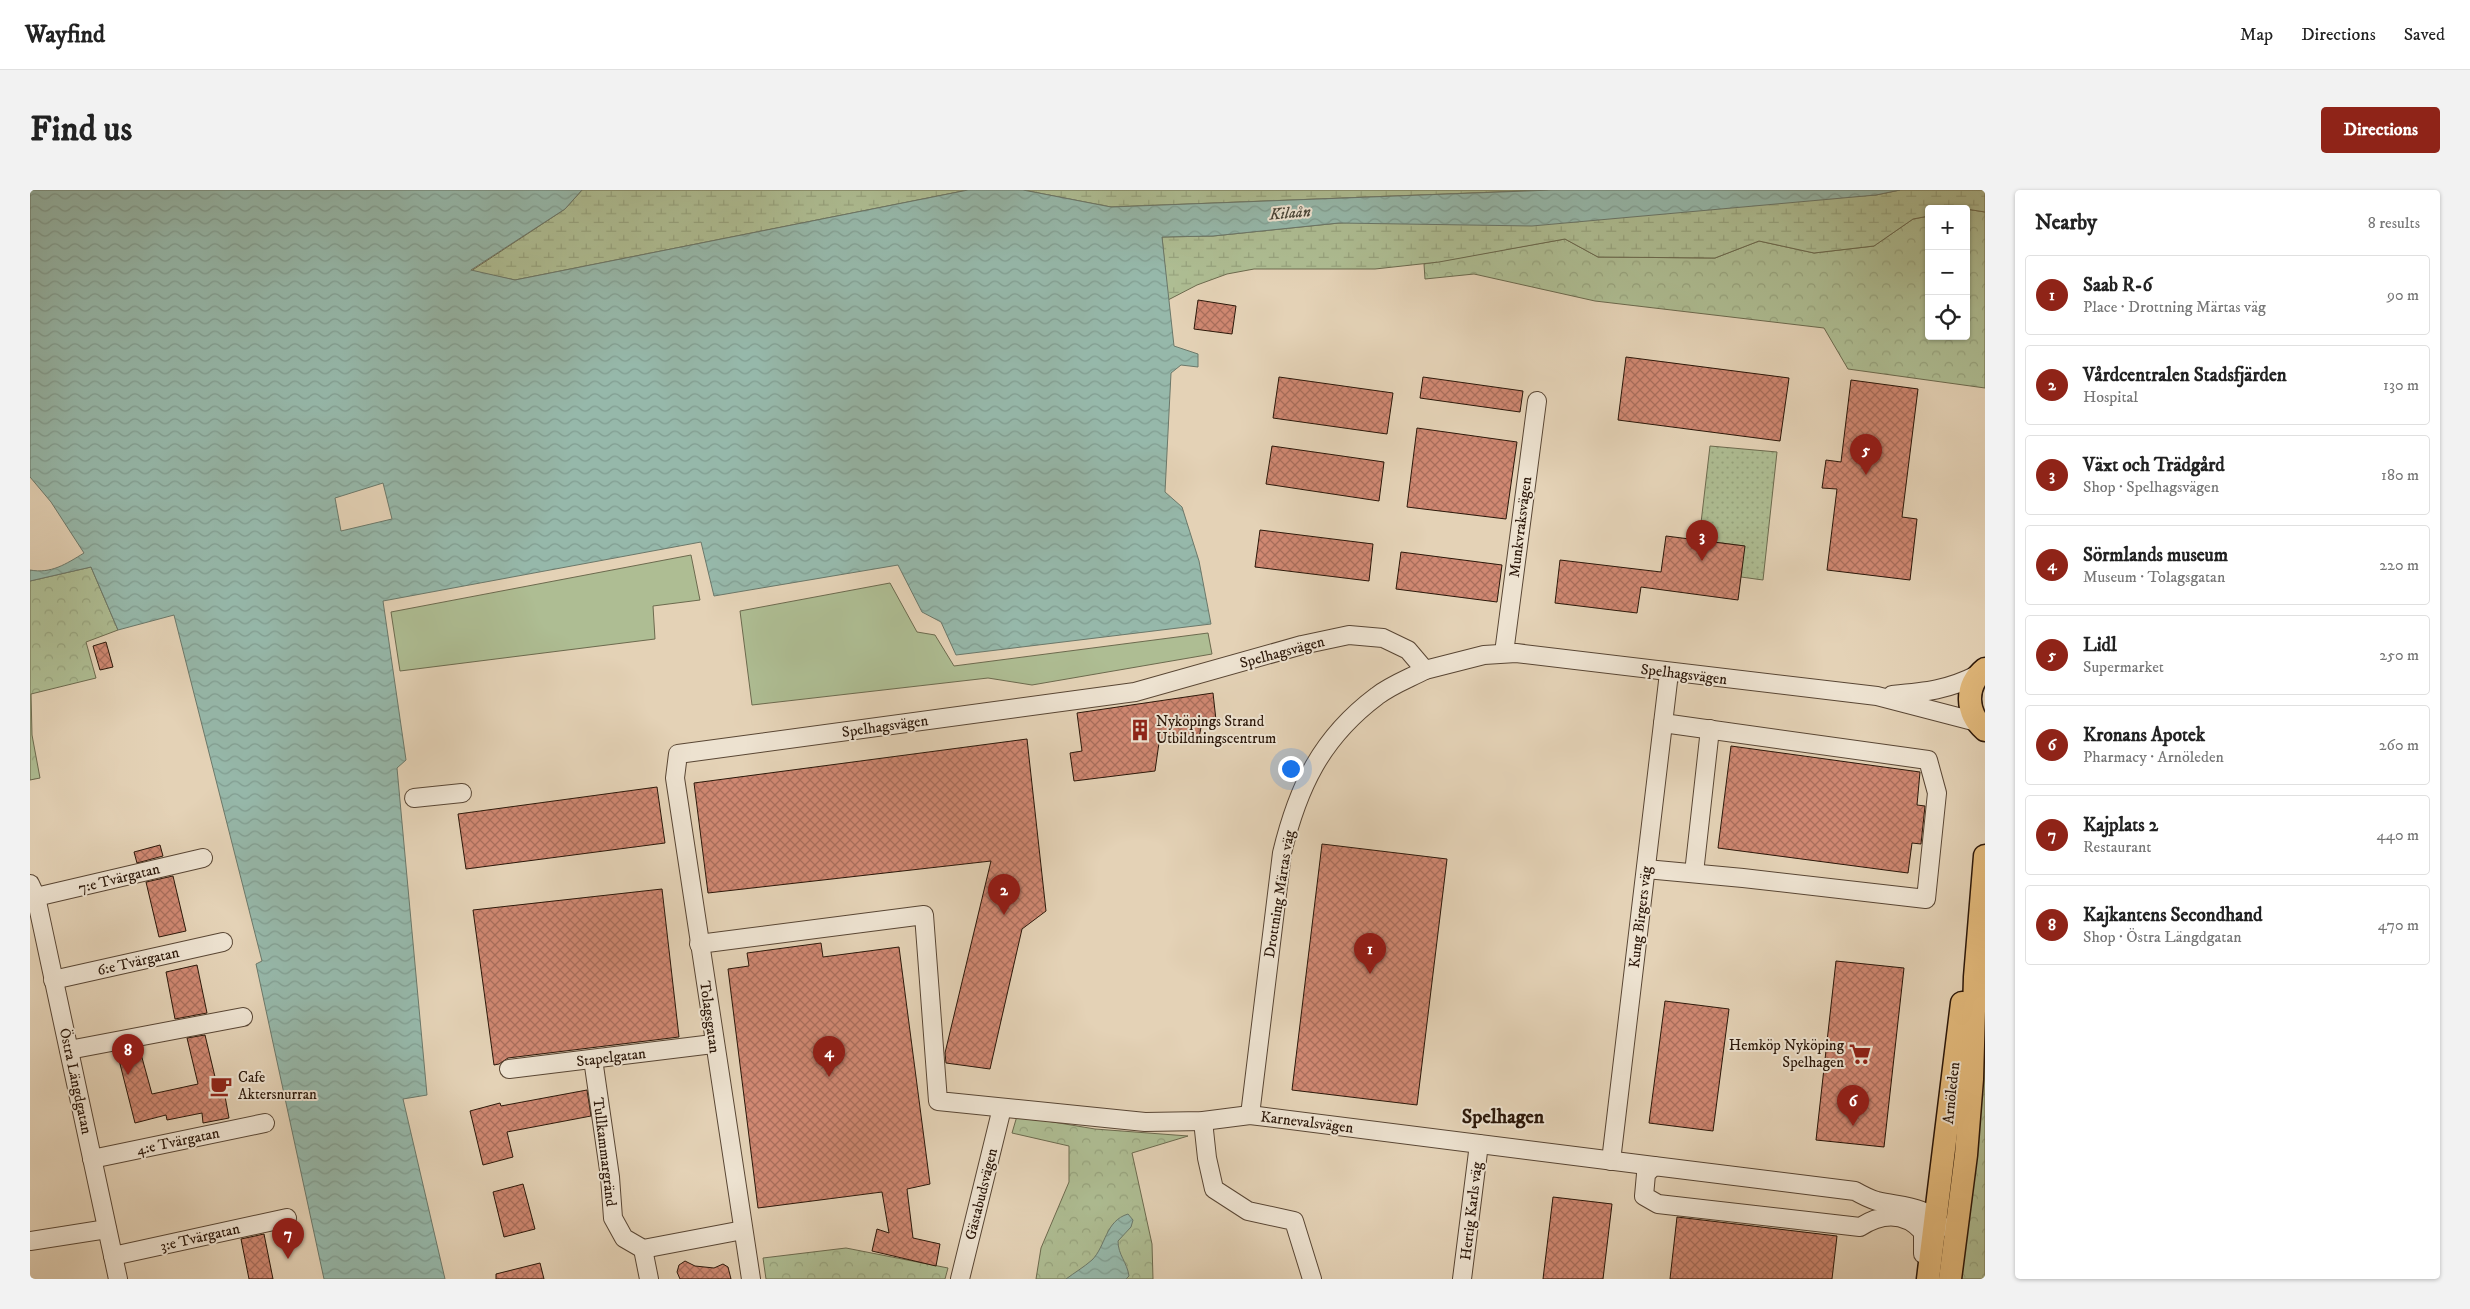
<!DOCTYPE html>
<meta charset="utf-8">
<style>
:root{--surface:#fff;--page:#f2f2f2;--text:#222;--muted:#767676;--line:#e0e0e0;--accent:#8f2418}
body{margin:0;font-family:"IM FELL DW Pica",serif;background:var(--page);color:var(--text)}
.controls{position:absolute;right:15px;top:15px;display:grid;overflow:hidden;border-radius:5px;box-shadow:0 1px 4px #0004}
.controls button{width:45px;height:45px;display:grid;place-items:center;padding:0;border:0;border-bottom:1px solid var(--line);background:var(--surface);color:var(--text);font:25px sans-serif}
.you{position:absolute;left:1260px;top:578px;width:18px;height:18px;margin:-12px;border:4px solid #fff;border-radius:50%;background:#1a73e8;box-shadow:0 0 0 8px #1a73e833}
.badge{display:grid;place-items:center;width:32px;height:32px;border-radius:50%;background:var(--accent);color:#fff;font-size:16px;font-weight:700}
.pin{position:absolute;translate:-50% -41px;filter:drop-shadow(0 1px 2px #0008)}
.pin::after{content:'';position:absolute;top:26px;width:18px;height:15px;background:inherit;clip-path:polygon(0 0,100% 0,50% 100%)}
.list{margin:0;padding:0;list-style:none}
h2{display:flex;justify-content:space-between;align-items:center;height:65px;margin:0;padding:0 20px;font-size:21px}
h2 small{font-size:16px;font-weight:400;color:var(--muted)}
.list li{display:grid;grid-template-columns:32px 1fr auto;gap:15px;align-items:center;box-sizing:border-box;height:80px;margin:0 10px 10px;padding:0 10px;border:1px solid var(--line);border-radius:5px}
.list b{display:block;font-size:19px;white-space:nowrap}
.list p{margin:0;font-size:16px;white-space:nowrap;color:var(--muted)}
.list em{font-size:16px;font-style:normal;color:var(--muted)}
.icon{flex:none;width:28px;height:28px;fill:none;stroke:currentColor;stroke-width:2;stroke-linecap:round;stroke-linejoin:round}
.map{position:relative;flex:none;width:1955px;height:1089px;overflow:hidden;border-radius:5px}
header{display:flex;align-items:center;gap:30px;box-sizing:border-box;height:70px;padding:0 25px;background:var(--surface);border-bottom:1px solid var(--line)}
header strong{font-size:24px}
nav{display:flex;gap:28px;margin-inline-start:auto;font-size:18px}
.intro{display:flex;align-items:center;justify-content:space-between;box-sizing:border-box;height:120px;padding:0 30px}
h1{margin:0;font-size:35px}
.button{padding:12px 22px;border-radius:5px;background:var(--accent);color:#fff;font-size:18px;font-weight:700}
main{display:flex;gap:30px;padding:0 30px}
aside{flex:1;background:var(--surface);border-radius:5px;box-shadow:0 1px 4px #0004}
.map>svg:first-child{display:block}
</style>
<header>
<strong>Wayfind</strong>
<nav><a>Map</a><a>Directions</a><a>Saved</a></nav>
</header>
<div class="intro"><h1>Find us</h1><a class="button">Directions</a></div>
<main>
<div class="map">
<svg width="1955" height="1089" viewBox="0 0 1955 1089">
<defs>
<pattern id="forest-crowns" width="20" height="18" patternUnits="userSpaceOnUse" patternTransform="scale(1.25)"><rect width="20" height="18" fill="#aebd93"/><path d="M2 6a3 3 0 1 1 6 0M12 15a3 3 0 1 1 6 0" fill="none" stroke="#96a27d"/></pattern>
<pattern id="wetland-marsh" width="20" height="14" patternUnits="userSpaceOnUse" patternTransform="scale(1.25)"><rect width="20" height="14" fill="#aebd93"/><path d="M1 5h8M5 5V1M11 12h8M15 12V8" fill="none" stroke="#96a27d"/></pattern>
<pattern id="garden-dots" width="8" height="8" patternUnits="userSpaceOnUse" patternTransform="scale(1.25)"><rect width="8" height="8" fill="#aebd93"/><path d="M2 2h.1M6 6h.1" fill="none" stroke="#96a27d" stroke-width="1.8" stroke-linecap="round"/></pattern>
<pattern id="water-waves" width="16" height="10" patternUnits="userSpaceOnUse" patternTransform="scale(1.25)"><rect width="16" height="10" fill="#96b8aa"/><path d="M0 5q4-4 8 0t8 0" fill="none" stroke="#819d91"/></pattern>
<pattern id="building-cross-hatch" width="8" height="8" patternUnits="userSpaceOnUse" patternTransform="scale(1.25)"><rect width="8" height="8" fill="#d08872"/><path d="M0 0l8 8M0 8l8-8" fill="none" stroke="#a96e5c"/></pattern>
</defs>
<rect width="100%" height="100%" fill="#e4d2b6"/>
<filter id="stains"><feTurbulence type="fractalNoise" baseFrequency=".004" numOctaves="4"/><feColorMatrix values="0 0 0 0 .2 0 0 0 0 .09 0 0 0 0 .02 0 0 0 .5 -.17"/></filter>
<radialGradient id="worn" r=".72"><stop offset=".6" stop-color="#630" stop-opacity="0"/><stop offset="1" stop-color="#630" stop-opacity=".3"/></radialGradient>
<g fill="#aebd93" stroke="#6c6a4e">
<polygon points="661,365 670,410 623,416 625,449 370,481 361,422"/>
<polygon points="860,393 887,442 905,445 924,476 1178,443 1182,464 1002,495 958,488 722,515 710,421"/>
</g>
<g fill="url(#forest-crowns)" stroke="#6c6a4e">
<polygon points="1936,19 1955,22 1955,198 1818,179 1794,138 1565,111 1444,84 1395,89 1394,74 1535,49 1568,67 1685,68 1729,51 1784,63 1844,56 1883,29 1899,26 1899,146 1936,146"/>
<polygon points="61,377 88,440 56,452 66,488 1,504 2,545 10,588 0,590 0,391"/>
<polygon points="1955,744 1955,1089 1927,1089"/>
<polygon points="987,926 1065,939 1158,946 1102,963 1122,1054 1123,1089 1006,1089 1011,1058 1039,992 1039,956 982,943"/>
<polygon points="816,1058 918,1078 915,1089 736,1089 733,1068"/>
</g>
<g fill="url(#wetland-marsh)" stroke="#6c6a4e">
<polygon points="552,0 938,0 485,90 441,81 535,19"/>
<polygon points="993,0 1518,0 1081,17"/>
<polygon points="1870,0 1955,0 1955,22 1936,19 1899,19 1899,26 1883,29 1844,56 1784,63 1729,51 1685,68 1568,67 1535,49 1409,72 1345,79 1224,79 1197,84 1167,95 1138,110 1132,47 1183,46 1309,33 1846,5"/>
</g>
<polygon fill="url(#garden-dots)" stroke="#6c6a4e" points="1680,256 1747,262 1733,390 1711,387 1714,356 1669,350"/>
<g fill="url(#water-waves)" stroke="#6b786a" fill-rule="evenodd">
<path d="M0,0h552l-17,19 -94,61 44,10 453,-90h55l88,17 441,-17h348l-24,5 -344,31 -193,-3 -126,13 -51,1 12,109 24,8v13l-17,-2 -10,8 -6,119 17,15 17,54 12,63 -255,31 -15,-33 -19,-10 -24,-47 -184,31 -13,-54 -318,59 23,159 -9,8 30,327 -24,4 42,180h-121l-68,-315 6,-3 -88,-346 -56,15 -27,-63 -61,14v-11c21,4 36,-6 54,-17l-33,-51 -21,-25zM353,293l9,36 -51,12 -6,-33z"/>
<path d="M1098,1024l5,6 -2,7 -13,14c0,14 9,21 11,35l-3,3h-60c8,-6 18,-12 26,-19 14,-14 13,-39 36,-46z"/>
</g>
<g fill="url(#building-cross-hatch)" stroke="#2b1709">
<polygon points="1168,110 1206,116 1202,144 1164,139"/>
<polygon points="1596,167 1759,188 1750,251 1588,230"/>
<polygon points="1249,187 1363,203 1357,244 1243,228"/>
<polygon points="1393,187 1493,201 1490,222 1390,208"/>
<polygon points="1821,190 1888,199 1872,327 1887,329 1880,390 1797,380 1807,299 1792,298 1796,270 1811,272"/>
<polygon points="1387,238 1487,252 1476,329 1377,317"/>
<polygon points="1242,256 1354,272 1349,311 1236,294"/>
<polygon points="1230,340 1343,354 1339,391 1225,377"/>
<polygon points="1636,346 1715,356 1708,410 1611,397 1607,423 1525,413 1530,370 1631,382"/>
<polygon points="1371,362 1472,375 1467,412 1366,399"/>
<polygon points="76,452 83,477 70,480 63,456"/>
<polygon points="1183,503 1186,530 1172,532 1169,548 1129,553 1125,581 1044,591 1040,563 1052,561 1047,523"/>
<polygon points="997,549 1016,721 992,739 960,879 916,873 915,863 961,671 678,703 664,593"/>
<polygon points="1701,556 1890,582 1887,615 1895,616 1891,654 1882,653 1878,683 1688,658"/>
<polygon points="627,597 635,653 436,679 428,624"/>
<polygon points="1292,654 1417,669 1387,915 1262,900"/>
<polygon points="130,655 133,666 107,673 104,662"/>
<polygon points="143,686 156,741 129,747 116,692"/>
<polygon points="632,699 649,847 478,868 469,874 464,875 443,720"/>
<polygon points="791,753 793,767 869,757 900,994 877,999 883,1048 910,1054 906,1076 842,1061 847,1039 859,1043 852,1002 728,1018 698,779 719,776 717,763"/>
<polygon points="1806,771 1874,778 1854,957 1786,950"/>
<polygon points="167,775 177,823 145,829 136,782"/>
<polygon points="1635,811 1699,819 1683,941 1619,933"/>
<polygon points="175,845 186,891 192,890 199,928 173,933 172,923 137,930 136,925 105,933 89,870 111,864 122,904 168,894 157,848"/>
<polygon points="557,900 561,926 477,942 483,967 453,975 440,921 470,913 471,916"/>
<polygon points="493,994 505,1039 474,1047 463,1002"/>
<polygon points="1523,1007 1582,1014 1573,1089 1513,1089"/>
<polygon points="1647,1027 1807,1046 1802,1089 1640,1089"/>
<polygon points="234,1044 243,1089 219,1089 211,1049"/>
<polygon points="655,1071 665,1076 684,1078 693,1074 698,1077 701,1089 650,1089 647,1082 649,1075"/>
<polygon points="510,1073 514,1089 466,1089 466,1084"/>
</g>
<g fill="none" stroke-linecap="round" stroke-linejoin="round">
<g stroke="#594634" stroke-width="20">
<g id="minor">
<polyline points="1474,463 1507,211"/>
<path d="M1862,505c34,-3 56,-5 87,-21"/>
<polyline points="384,608 432,603"/>
<polyline points="1616,679 1713,688 1896,709 1907,603 1898,570 1633,533"/>
<polyline points="1664,683 1680,539"/>
<polyline points="0,694 6,707 88,1089"/>
<polyline points="6,707 173,668"/>
<polyline points="669,754 894,725 908,911 1115,932 1173,931 1220,925 1624,976"/>
<polyline points="23,790 193,752"/>
<polyline points="39,860 213,827"/>
<polyline points="563,869 580,987 583,1028 594,1048 613,1059 713,1040"/>
<polyline points="479,879 683,854"/>
<path d="M1220,925l32,-262c16,-66 39,-115 95,-157 14,-11 33,-18 48,-26"/>
<polyline points="1173,931 1177,968 1184,999 1218,1021 1264,1031 1282,1089"/>
<polyline points="62,969 235,933"/>
<polyline points="1581,971 1639,483"/>
<polyline points="0,1051 77,1039"/>
<polyline points="613,1059 619,1089"/>
<path d="M1893,1064v-22c-18,-20 -41,-19 -63,-5l-202,-23 -14,-8 2,-22 8,-8 201,25c7,4 15,8 22,10 24,6 50,4 65,26"/>
<polyline points="83,1066 257,1028"/>
<polyline points="721,1089 645,588 648,564 1105,502 1272,455 1319,445 1353,448 1378,460 1395,480 1454,465 1486,463 1847,506 1947,532"/>
<polyline points="930,1089 972,918"/>
<polyline points="1432,1089 1449,954"/>
</g>
</g>
<g stroke="#2b1709" stroke-width="25">
<g id="major">
<path d="M1955,479c-21,17 -19,44 0,61"/>
<polyline points="1898,1089 1932,813"/>
<polyline points="1920,1089 1936,965 1942,889 1945,787 1955,666"/>
</g>
</g>
<use href="#minor" stroke="#ede2d0" stroke-width="18"/>
<use href="#major" stroke="#e2b97b" stroke-width="22"/>
</g>
<defs>
<g id="building-bare" transform="scale(1.725)"><path d="M-4-6H4V6H1V3H-1V6H-4ZM-2.5-4.3h1.7v1.8h-1.7ZM.8-4.3h1.7v1.8H.8ZM-2.5-1h1.7V.8h-1.7ZM.8-1h1.7V.8H.8Z" fill="#8f2418" stroke="#ede2d0" stroke-width="2.5" paint-order="stroke"/></g>
<g id="supermarket-bare" transform="scale(1.725)"><path d="M-6-5.5h2.5l.6 2H6L4.5 2H-2.5L-4.4-4H-6ZM-1.5 3.2a1.3 1.3 0 1 0 .1 0ZM3 3.2a1.3 1.3 0 1 0 .1 0Z" fill="#8f2418" stroke="#ede2d0" stroke-width="2.5" paint-order="stroke"/></g>
<g id="cafe-bare" transform="scale(1.725)"><path d="M-5.5-4.5H6V0H3Q3 3.5 0 3.5H-2.5Q-5.5 3.5-5.5 0ZM3-3.2v2h1.7v-2ZM-6 4.5H4V6H-6Z" fill="#8f2418" stroke="#ede2d0" stroke-width="2.5" paint-order="stroke"/></g>
</defs>
<g fill-rule="evenodd">
<use href="#building-bare" x="1110" y="540"/>
<use href="#supermarket-bare" x="1830" y="864"/>
<use href="#cafe-bare" x="191" y="896"/>
</g>
<g text-anchor="middle" stroke-width="4" stroke-linejoin="round" paint-order="stroke">
<g font-size="15" fill="#2b1709" stroke="#ede2d0">
<text transform="translate(1490 337) rotate(-83)" y="5">Munkvraksvägen</text>
<text transform="translate(1252 462) rotate(-15)" y="5">Spelhagsvägen</text>
<text transform="translate(1654 484) rotate(7)" y="5">Spelhagsvägen</text>
<text transform="translate(855 536) rotate(-8)" y="5">Spelhagsvägen</text>
<text transform="translate(89 688) rotate(-14)" y="5">7:e Tvärgatan</text>
<text transform="translate(1249 704) rotate(-81)" y="5">Drottning Märtas väg</text>
<text transform="translate(1610 727) rotate(-83)" y="5">Kung Birgers väg</text>
<text transform="translate(108 771) rotate(-13)" y="5">6:e Tvärgatan</text>
<text transform="translate(680 827) rotate(82)" y="5">Tolagsgatan</text>
<text transform="translate(581 867) rotate(-7)" y="5">Stapelgatan</text>
<text transform="translate(46 891) rotate(78)" y="5">Östra Längdgatan</text>
<text transform="translate(1921 903) rotate(-84)" y="5">Arnöleden</text>
<text transform="translate(1277 932) rotate(7)" y="5">Karnevalsvägen</text>
<text transform="translate(148 951) rotate(-12)" y="5">4:e Tvärgatan</text>
<text transform="translate(575 962) rotate(83)" y="5">Tullkammargränd</text>
<text transform="translate(951 1004) rotate(-76)" y="5">Gästabudsvägen</text>
<text transform="translate(1441 1021) rotate(-83)" y="5">Hertig Karls väg</text>
<text transform="translate(170 1047) rotate(-13)" y="5">3:e Tvärgatan</text>
</g>
<g font-size="15" fill="#2b1709" stroke="#ede2d0" text-anchor="start">
<text x="1126" y="536">Nyköpings Strand<tspan x="1126" dy="17">Utbildningscentrum</tspan></text>
<text x="1814" y="860" text-anchor="end">Hemköp Nyköping<tspan x="1814" dy="17">Spelhagen</tspan></text>
<text x="208" y="892">Cafe<tspan x="208" dy="17">Aktersnurran</tspan></text>
</g>
<g font-size="16" font-style="italic" fill="#4b4739" stroke="#ede2d0">
<text transform="translate(1260 22) rotate(-4)" y="6">Kilaån</text>
</g>
<g font-size="20" font-weight="bold" fill="#2b1709" stroke="#ede2d0">
<text x="1473" y="933">Spelhagen</text>
</g>
</g>
<rect width="100%" height="100%" filter="url(#stains)"/>
<rect width="100%" height="100%" fill="url(#worn)"/>
</svg>
<div class="controls">
<button>+</button>
<button>−</button>
<button><svg class="icon" aria-label="locate" viewBox="0 0 24 24"><circle cx="12" cy="12" r="6"/><path d="M12 2v4M12 18v4M2 12h4M18 12h4"/></svg></button>
</div>
<div class="you"></div>
<div class="pin badge" style="left:1340px;top:784px">1</div>
<div class="pin badge" style="left:974px;top:725px">2</div>
<div class="pin badge" style="left:1672px;top:371px">3</div>
<div class="pin badge" style="left:799px;top:887px">4</div>
<div class="pin badge" style="left:1836px;top:285px">5</div>
<div class="pin badge" style="left:1823px;top:936px">6</div>
<div class="pin badge" style="left:258px;top:1069px">7</div>
<div class="pin badge" style="left:98px;top:885px">8</div>
</div>
<aside>
<h2>Nearby<small>8 results</small></h2>
<ul class="list">
<li><span class="badge">1</span><div><b>Saab R-6</b><p>Place · Drottning Märtas väg</p></div><em>90 m</em></li>
<li><span class="badge">2</span><div><b>Vårdcentralen Stadsfjärden</b><p>Hospital</p></div><em>130 m</em></li>
<li><span class="badge">3</span><div><b>Växt och Trädgård</b><p>Shop · Spelhagsvägen</p></div><em>180 m</em></li>
<li><span class="badge">4</span><div><b>Sörmlands museum</b><p>Museum · Tolagsgatan</p></div><em>220 m</em></li>
<li><span class="badge">5</span><div><b>Lidl</b><p>Supermarket</p></div><em>250 m</em></li>
<li><span class="badge">6</span><div><b>Kronans Apotek</b><p>Pharmacy · Arnöleden</p></div><em>260 m</em></li>
<li><span class="badge">7</span><div><b>Kajplats 2</b><p>Restaurant</p></div><em>440 m</em></li>
<li><span class="badge">8</span><div><b>Kajkantens Secondhand</b><p>Shop · Östra Längdgatan</p></div><em>470 m</em></li>
</ul>
</aside>
</main>
